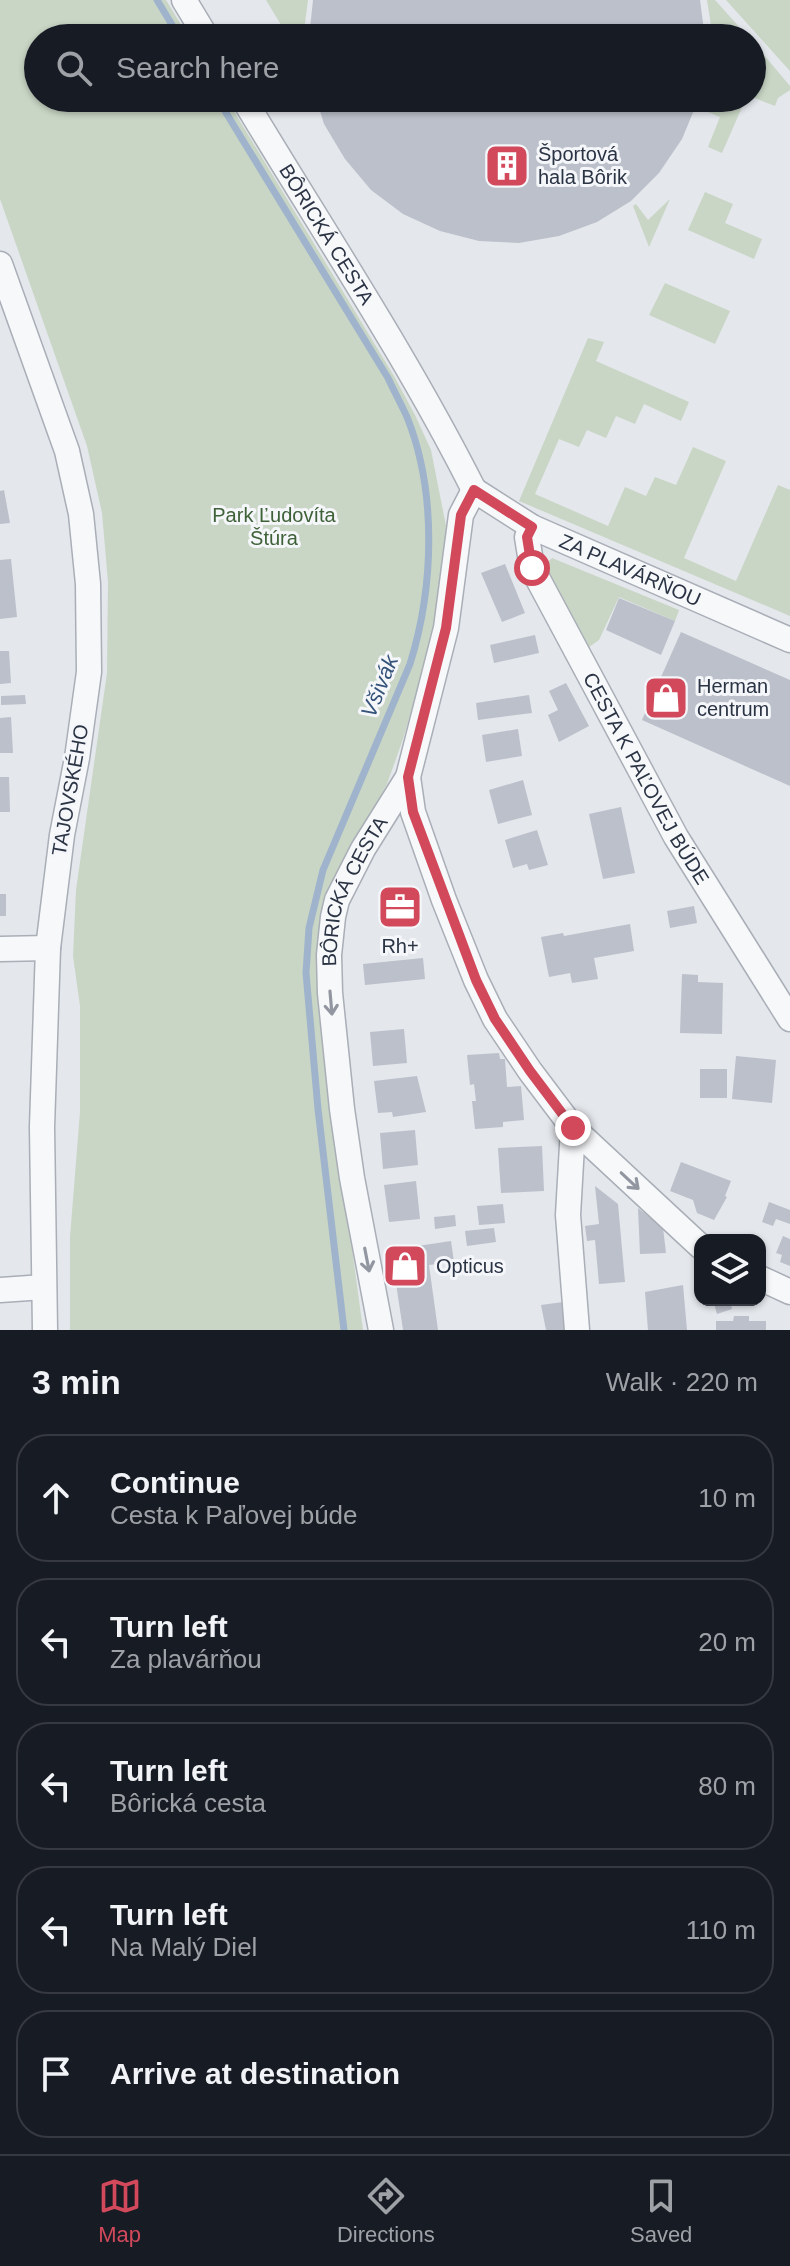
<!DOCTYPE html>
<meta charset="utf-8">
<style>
:root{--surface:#171b24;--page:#20242c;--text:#f1f3f6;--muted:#9ea1a6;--line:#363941;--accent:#d1495b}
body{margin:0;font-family:Helvetica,sans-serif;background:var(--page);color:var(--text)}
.controls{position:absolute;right:24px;bottom:24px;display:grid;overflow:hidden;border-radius:16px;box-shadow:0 2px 6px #0004}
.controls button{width:72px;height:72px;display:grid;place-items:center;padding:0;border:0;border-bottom:2px solid var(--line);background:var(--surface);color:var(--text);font:40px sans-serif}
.stop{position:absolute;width:24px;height:24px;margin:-18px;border:6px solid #d1495b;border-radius:50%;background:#fff}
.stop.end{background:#d1495b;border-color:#fff;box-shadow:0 2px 8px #0008}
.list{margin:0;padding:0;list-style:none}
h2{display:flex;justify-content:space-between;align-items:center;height:104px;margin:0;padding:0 32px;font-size:34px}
h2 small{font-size:26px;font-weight:400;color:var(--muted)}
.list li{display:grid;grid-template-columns:52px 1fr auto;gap:24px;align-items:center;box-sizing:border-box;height:128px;margin:0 16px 16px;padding:0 16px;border:2px solid var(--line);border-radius:32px}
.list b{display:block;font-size:30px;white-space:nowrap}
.list p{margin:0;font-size:26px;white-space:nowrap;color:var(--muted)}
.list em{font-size:26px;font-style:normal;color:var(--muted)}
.icon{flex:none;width:44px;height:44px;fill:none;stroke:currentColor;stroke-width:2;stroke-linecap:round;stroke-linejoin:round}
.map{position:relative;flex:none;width:790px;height:1330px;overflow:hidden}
.search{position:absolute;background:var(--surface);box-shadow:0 2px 6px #0004;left:24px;right:24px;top:24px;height:88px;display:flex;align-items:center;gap:20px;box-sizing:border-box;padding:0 28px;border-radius:44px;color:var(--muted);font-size:30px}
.sheet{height:824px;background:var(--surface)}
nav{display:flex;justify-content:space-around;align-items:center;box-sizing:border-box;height:112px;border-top:2px solid var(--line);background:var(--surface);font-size:22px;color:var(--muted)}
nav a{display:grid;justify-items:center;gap:4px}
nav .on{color:var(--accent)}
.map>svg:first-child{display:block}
</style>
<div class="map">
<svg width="790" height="1330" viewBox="0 0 790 1330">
<rect width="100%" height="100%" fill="#e4e7ec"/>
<g fill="#c9d6c5">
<polygon points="0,0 166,0 189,38 38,38 38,98 226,98 394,376 415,415 431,450 446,526 444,579 435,633 402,742 387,784 339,873 338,1145 363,1330 70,1330 70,1237 80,1112 80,1006 73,956 76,890 107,673 108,582 102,513 87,446 0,199"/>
<polygon points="266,0 308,0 303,38 289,38"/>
<polygon points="707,0 715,0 749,38 713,38"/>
<polygon points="726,0 790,0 790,71"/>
<polygon points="752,41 790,86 790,90 778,98 775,106 752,97"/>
<polygon points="704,98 746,98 722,153 708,147 720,117 701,109"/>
<polygon points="705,192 733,204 725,223 762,239 754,259 688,230"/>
<polygon points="670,199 649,247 633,206 636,204 648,220"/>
<polygon points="665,283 730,311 715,344 649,315"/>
<polygon points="588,338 604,342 596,361 689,402 681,421 644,404 635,424 616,416 606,438 587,430 579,447 559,439 535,494 608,526 625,487 646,496 655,477 676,485 693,447 726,461 684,558 736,581 778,485 790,490 790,616 519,501"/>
<polygon points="552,558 679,610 675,621 619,597 599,640 589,647 611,692 546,575 548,562"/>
</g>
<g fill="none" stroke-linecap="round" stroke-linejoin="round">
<g stroke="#9fb4cc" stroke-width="7">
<polyline points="157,0 180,38"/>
<path d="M217,98l171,280c6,13 13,26 19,39 30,75 27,170 3,247l-87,206 -14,58 -3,45 12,136 26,221"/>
</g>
</g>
<g fill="#bbc0ca">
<polygon points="313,0 700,0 705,38 309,38"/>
<polygon points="316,98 699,98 682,139 659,173 631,201 597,222 559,236 519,243 479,241 440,231 403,214 371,190 345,159 324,124"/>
<polygon points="4,490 10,523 0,524 0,491"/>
<polygon points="11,559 17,617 0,619 0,560"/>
<polygon points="505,564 525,613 502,622 481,573"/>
<polygon points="619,598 675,621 661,655 606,630"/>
<polygon points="681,632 790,680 790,786 642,720"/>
<polygon points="535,635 539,653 494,663 490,645"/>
<polygon points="0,651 9,651 11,683 0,684"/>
<polygon points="566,683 589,726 559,742 548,715 558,710 549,691"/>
<polygon points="25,695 26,704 1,705 1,696"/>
<polygon points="529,695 532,713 478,720 476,703"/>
<polygon points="11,717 13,753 0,753 0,718"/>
<polygon points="518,729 522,756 486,762 482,735"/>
<polygon points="0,777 9,777 10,812 0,812"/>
<polygon points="523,780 532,815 498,824 489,790"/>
<polygon points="621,807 635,873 603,879 589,814"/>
<polygon points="537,830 548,865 529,870 527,864 513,868 505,840"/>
<rect x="0" y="894" width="6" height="22"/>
<polygon points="418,900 419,919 380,922 379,903"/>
<polygon points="694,906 697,923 670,928 667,911"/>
<polygon points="630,924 634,951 594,958 598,979 572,983 570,973 549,977 541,937 563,933 564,936"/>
<polygon points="423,958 425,979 365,985 363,964"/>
<polygon points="682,974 698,975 698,982 723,983 722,1034 680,1033"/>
<polygon points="404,1029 407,1063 373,1066 370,1032"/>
<polygon points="499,1053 500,1059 505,1059 507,1087 521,1086 524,1120 503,1122 503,1127 475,1129 472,1101 476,1101 474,1084 470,1085 467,1055"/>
<polygon points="736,1056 776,1060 772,1103 732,1099"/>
<rect x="700" y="1069" width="27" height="29"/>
<polygon points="417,1076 426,1112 393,1117 392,1112 378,1113 374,1081"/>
<polygon points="415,1130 418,1165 383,1169 380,1133"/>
<polygon points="542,1146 544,1191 501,1193 498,1148"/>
<polygon points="681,1162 731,1181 725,1196 727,1197 714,1220 697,1213 693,1200 670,1191"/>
<polygon points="416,1181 420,1219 389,1222 384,1185"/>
<polygon points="595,1186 618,1204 625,1282 599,1284 595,1240 587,1241 585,1226 599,1224"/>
<polygon points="769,1202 790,1210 790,1224 776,1219 773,1226 762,1222"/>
<polygon points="503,1204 505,1223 479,1225 477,1206"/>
<polygon points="638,1208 663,1228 666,1253 640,1254"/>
<polygon points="455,1215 456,1226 435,1229 434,1217"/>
<polygon points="494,1228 496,1242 467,1246 465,1231"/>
<polygon points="783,1236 790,1239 790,1266 780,1262 782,1255 776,1253"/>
<polygon points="451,1241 454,1262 429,1265 438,1330 403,1330 391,1250"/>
<polygon points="683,1285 687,1330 648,1330 645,1292"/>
<polygon points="713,1300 730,1300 732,1309 717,1314"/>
<polygon points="563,1302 567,1330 546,1330 541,1305"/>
<polygon points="734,1316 749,1316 749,1321 766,1321 766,1330 716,1330 716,1321 733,1321"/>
</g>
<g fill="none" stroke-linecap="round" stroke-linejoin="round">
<g stroke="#a9aeb7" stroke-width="27">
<g id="minor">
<polyline points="184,0 207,38"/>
<path id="s1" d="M243,98c78,130 163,257 231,392"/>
<polyline points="0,264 67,451 81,514 88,584 89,672 77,758 62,835 48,948 42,1127 45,1330"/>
<path id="s2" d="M474,490l58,37 258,113"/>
<path id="s3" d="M532,527l-5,10 5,31 144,269 114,182"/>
<polyline points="408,777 413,812 444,900 476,980 495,1019 530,1071 573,1128 700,1246"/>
<polyline points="0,949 48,948"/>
<polyline points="573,1128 568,1215 577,1330"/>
<polyline points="760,1278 790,1292"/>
<polyline points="0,1290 44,1287"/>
<path id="s4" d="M381,1330l-29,-152 -10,-69 -12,-116 -1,-38 4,-38 4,-17 26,-51 45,-72 38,-149 15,-113 13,-25"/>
</g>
</g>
<use href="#minor" stroke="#f7f8fa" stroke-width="24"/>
</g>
<defs><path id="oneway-shaft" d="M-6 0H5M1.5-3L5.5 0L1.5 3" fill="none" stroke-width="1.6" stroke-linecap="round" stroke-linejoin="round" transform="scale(2)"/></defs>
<g stroke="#9196a0">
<use href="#oneway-shaft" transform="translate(331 1003) rotate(85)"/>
<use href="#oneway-shaft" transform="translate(630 1181) rotate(43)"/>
<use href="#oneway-shaft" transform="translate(367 1260) rotate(79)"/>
</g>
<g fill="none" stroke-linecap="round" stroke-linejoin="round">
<polyline stroke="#d1495b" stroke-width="10" points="532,568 527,537 532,527 474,490 461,515 446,628 408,777 413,812 476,980 495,1019 530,1071 573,1128"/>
</g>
<defs>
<g id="building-square" transform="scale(2.3)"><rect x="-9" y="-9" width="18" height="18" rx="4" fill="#d1495b" stroke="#f4f6f9"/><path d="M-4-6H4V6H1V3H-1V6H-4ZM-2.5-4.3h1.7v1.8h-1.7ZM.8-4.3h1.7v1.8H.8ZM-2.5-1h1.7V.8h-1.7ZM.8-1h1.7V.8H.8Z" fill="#fff"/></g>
<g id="shop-square" transform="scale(2.3)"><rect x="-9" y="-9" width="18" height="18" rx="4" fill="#d1495b" stroke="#f4f6f9"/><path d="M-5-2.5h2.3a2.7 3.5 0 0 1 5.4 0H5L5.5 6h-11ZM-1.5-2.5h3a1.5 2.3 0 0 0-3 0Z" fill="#fff"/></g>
<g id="office-square" transform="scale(2.3)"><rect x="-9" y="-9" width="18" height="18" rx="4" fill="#d1495b" stroke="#f4f6f9"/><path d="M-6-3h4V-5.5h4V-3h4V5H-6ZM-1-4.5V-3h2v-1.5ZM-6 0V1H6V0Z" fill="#fff"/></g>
</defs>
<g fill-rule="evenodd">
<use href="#building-square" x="507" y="166"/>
<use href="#shop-square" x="666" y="698"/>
<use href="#office-square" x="400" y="907"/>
<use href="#shop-square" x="405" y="1266"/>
</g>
<g text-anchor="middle" stroke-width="6" stroke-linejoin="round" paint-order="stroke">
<g font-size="20" fill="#2b3445" stroke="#f4f6f9" text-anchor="start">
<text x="538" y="161">Športová<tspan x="538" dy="23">hala Bôrik</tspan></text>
<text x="697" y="693">Herman<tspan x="697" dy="23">centrum</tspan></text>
<text x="400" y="953" text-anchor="middle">Rh+</text>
<text x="436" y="1273">Opticus</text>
</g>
<g font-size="20" fill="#2b3445" stroke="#f4f6f9">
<text dy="7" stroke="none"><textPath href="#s1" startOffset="160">BÔRICKÁ CESTA</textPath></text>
<text dy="7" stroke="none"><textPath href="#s2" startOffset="176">ZA PLAVÁRŇOU</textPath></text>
<text dy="7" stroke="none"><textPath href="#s3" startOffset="282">CESTA K PAĽOVEJ BÚDE</textPath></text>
<text transform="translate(70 790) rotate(-80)" y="7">TAJOVSKÉHO</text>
<text dy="7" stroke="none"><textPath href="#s4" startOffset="448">BÔRICKÁ CESTA</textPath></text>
</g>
<g font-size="20" fill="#3f6138" stroke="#f4f6f9">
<text x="274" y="522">Park Ľudovíta<tspan x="274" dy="23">Štúra</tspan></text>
</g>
<g font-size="22" font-style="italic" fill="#34527a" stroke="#f4f6f9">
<text transform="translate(379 686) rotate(-68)" y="8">Všivák</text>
</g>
</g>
</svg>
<div class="controls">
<button><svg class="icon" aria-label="layers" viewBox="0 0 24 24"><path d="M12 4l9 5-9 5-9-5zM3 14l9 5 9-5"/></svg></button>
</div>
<div class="stop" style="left:532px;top:568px"></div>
<div class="stop end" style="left:573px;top:1128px"></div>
<div class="search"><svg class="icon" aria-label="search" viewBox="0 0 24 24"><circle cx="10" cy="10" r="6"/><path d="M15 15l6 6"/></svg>Search here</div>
</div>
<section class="sheet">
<h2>3 min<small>Walk · 220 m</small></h2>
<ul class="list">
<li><svg class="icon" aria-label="ahead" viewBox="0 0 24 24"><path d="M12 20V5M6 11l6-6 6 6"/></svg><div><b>Continue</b><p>Cesta k Paľovej búde</p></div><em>10 m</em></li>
<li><svg class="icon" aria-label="left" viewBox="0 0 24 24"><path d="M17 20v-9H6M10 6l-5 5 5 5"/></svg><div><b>Turn left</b><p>Za plavárňou</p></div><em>20 m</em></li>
<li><svg class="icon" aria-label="left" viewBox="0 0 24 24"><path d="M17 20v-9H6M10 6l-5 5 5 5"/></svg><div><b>Turn left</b><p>Bôrická cesta</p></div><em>80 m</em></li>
<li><svg class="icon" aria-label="left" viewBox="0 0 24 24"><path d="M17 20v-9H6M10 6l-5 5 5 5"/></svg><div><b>Turn left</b><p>Na Malý Diel</p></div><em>110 m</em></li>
<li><svg class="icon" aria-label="arrive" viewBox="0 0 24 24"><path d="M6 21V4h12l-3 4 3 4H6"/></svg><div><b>Arrive at destination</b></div></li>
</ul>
</section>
<nav>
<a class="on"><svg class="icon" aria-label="map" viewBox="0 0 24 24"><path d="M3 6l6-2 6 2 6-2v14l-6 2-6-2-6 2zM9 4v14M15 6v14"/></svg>Map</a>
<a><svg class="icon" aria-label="directions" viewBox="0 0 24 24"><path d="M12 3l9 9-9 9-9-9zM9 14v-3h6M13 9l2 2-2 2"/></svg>Directions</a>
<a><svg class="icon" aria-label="saved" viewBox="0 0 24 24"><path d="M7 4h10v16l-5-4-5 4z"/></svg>Saved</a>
</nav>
